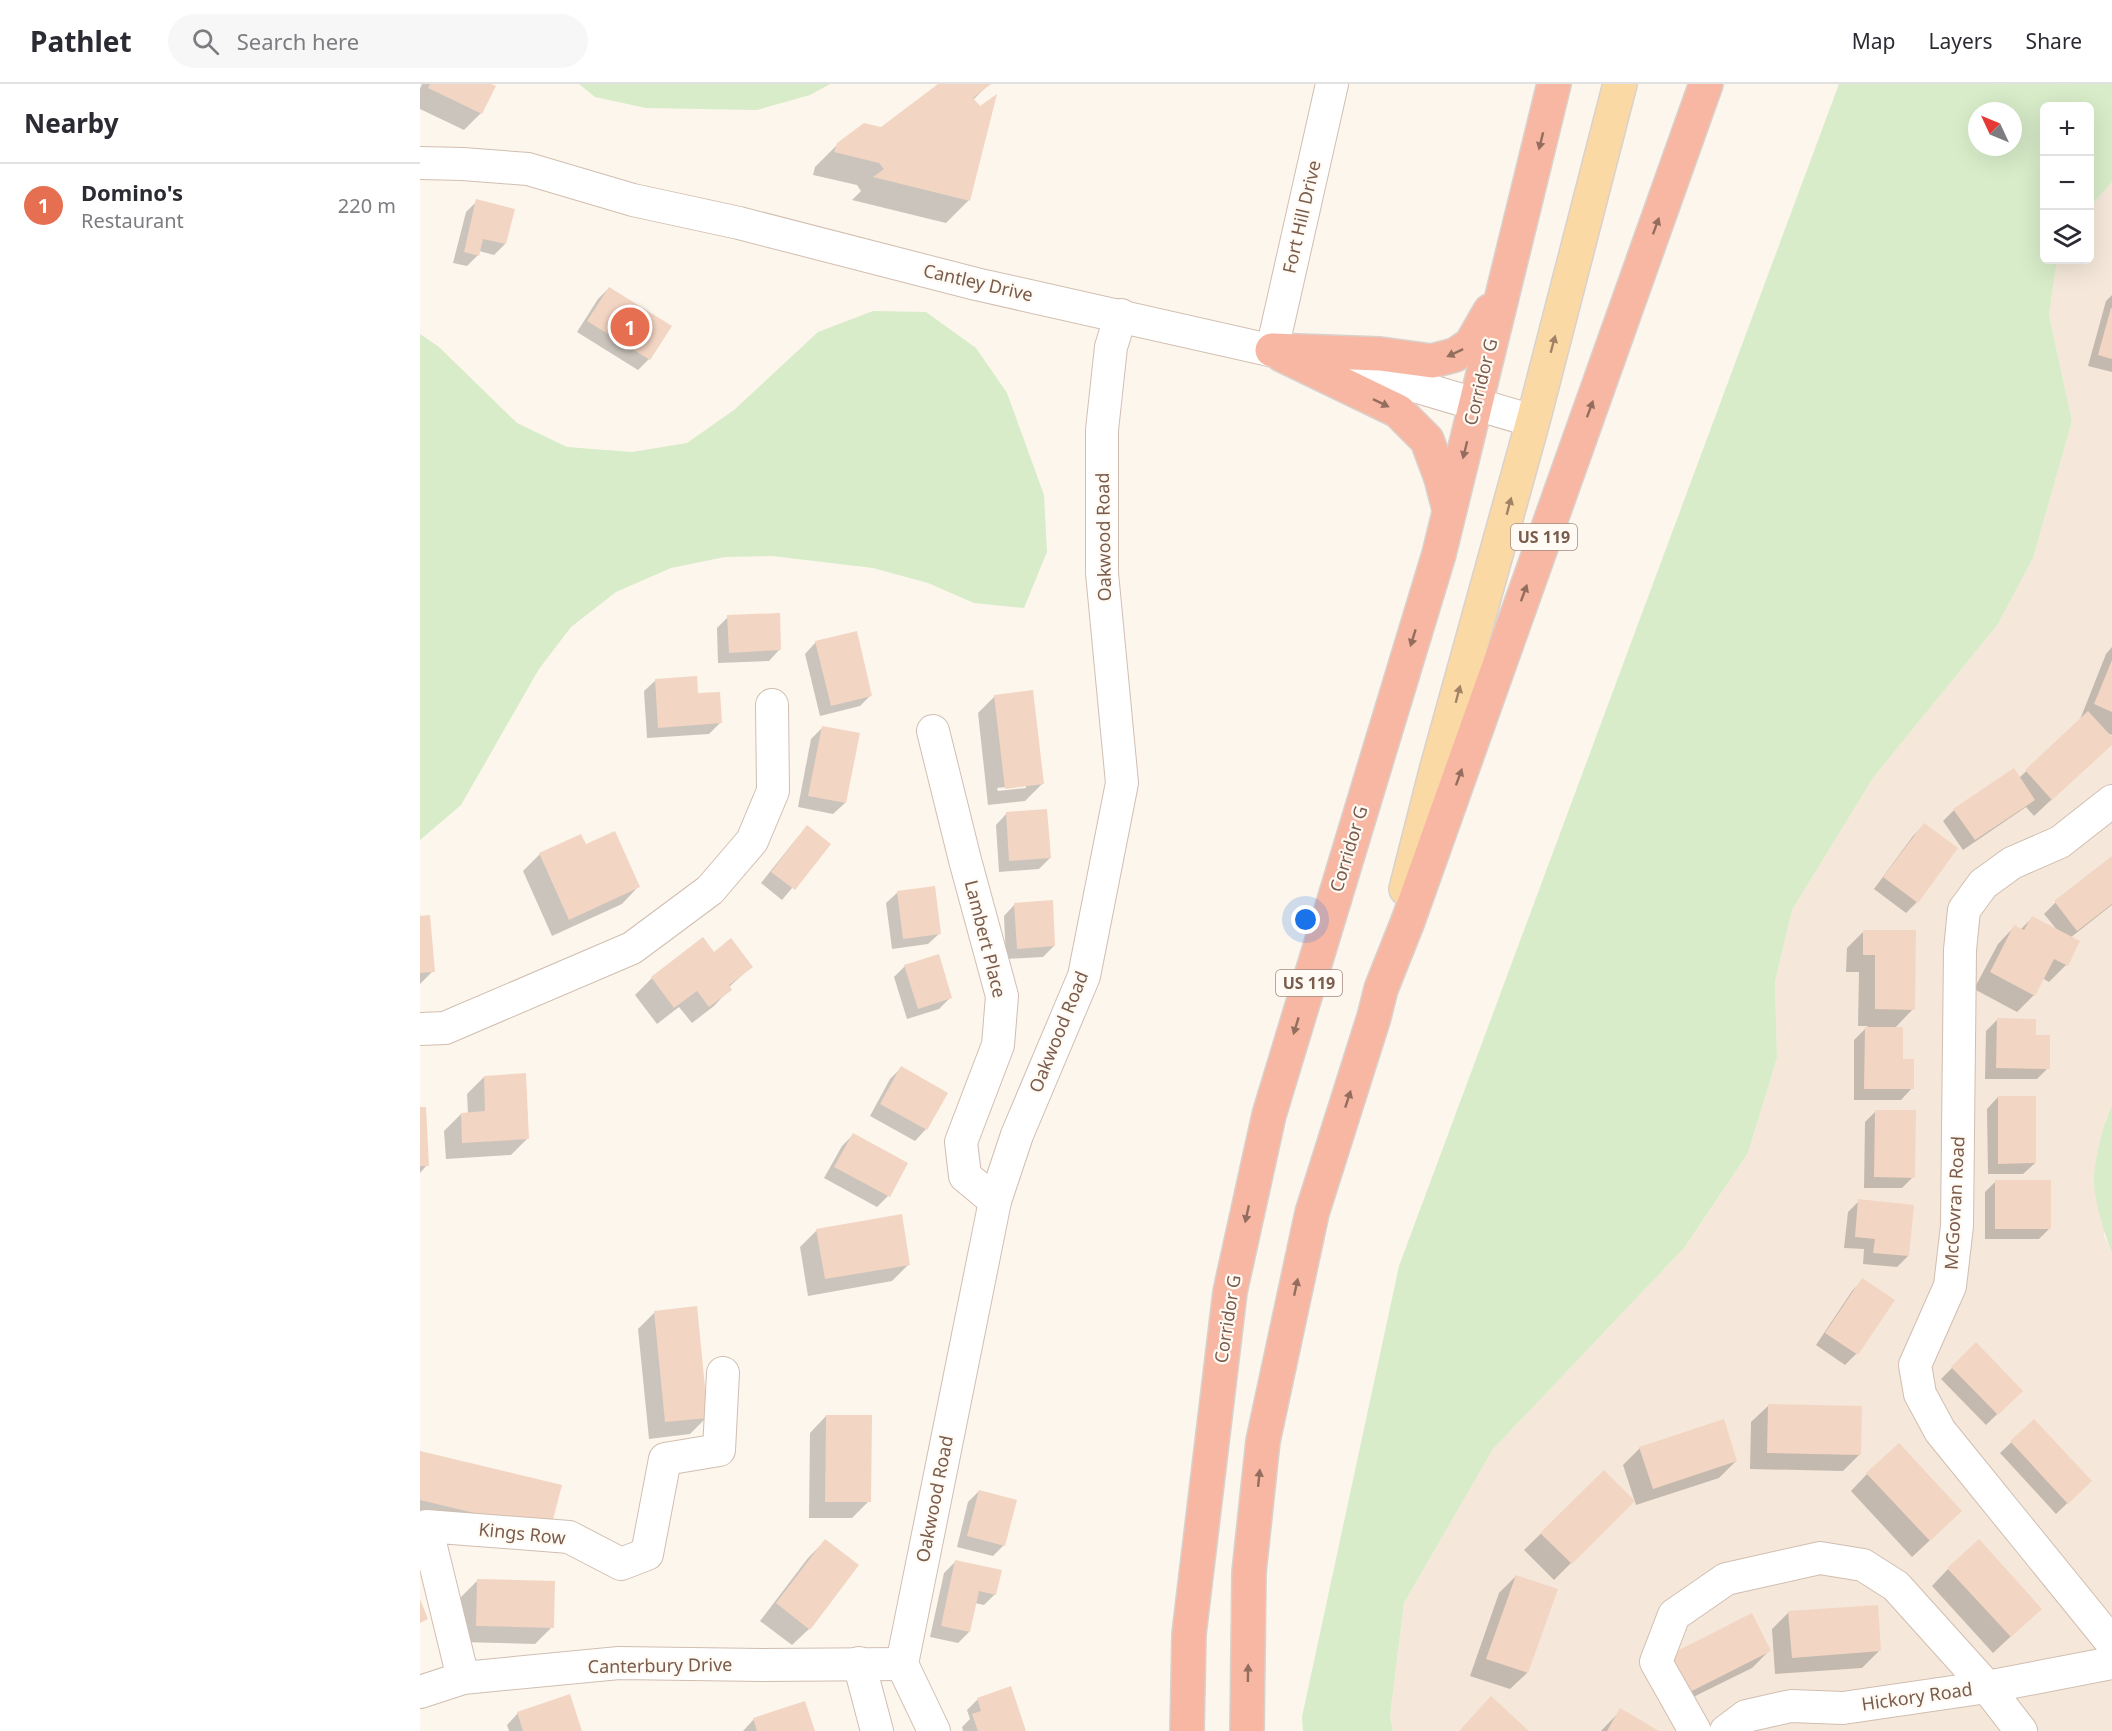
<!DOCTYPE html>
<meta charset="utf-8">
<style>
:root{--surface:#fff;--page:#f7f7f7;--text:#2b2b33;--muted:#7c7c81;--line:#e1e1e2;--accent:#e76f51}
body{margin:0;font-family:"Noto Sans",sans-serif;background:var(--page);color:var(--text)}
.controls{position:absolute;right:18px;top:18px;display:grid;overflow:hidden;border-radius:9px;box-shadow:0 6px 24px #0002}
.controls button{width:54px;height:54px;display:grid;place-items:center;padding:0;border:0;border-bottom:2px solid var(--line);background:var(--surface);color:var(--text);font:30px sans-serif}
.compass{position:absolute;left:1548px;top:18px;width:54px;height:54px;border-radius:50%;background:var(--surface);box-shadow:0 6px 24px #0002;rotate:314deg}
.you{position:absolute;left:886px;top:836px;width:21px;height:21px;margin:-15px;border:4px solid #fff;border-radius:50%;background:#1a73e8;box-shadow:0 0 0 9px #1a73e833}
.badge{display:grid;place-items:center;width:39px;height:39px;border-radius:50%;background:var(--accent);color:#fff;font-size:20px;font-weight:700}
.pin{position:absolute;translate:-50% -50%;border:3px solid #fff;box-shadow:0 2px 6px #0006}
.list{margin:0;padding:0;list-style:none}
h2{display:flex;justify-content:space-between;align-items:center;height:78px;margin:0;padding:0 24px;font-size:26px}
h2 small{font-size:20px;font-weight:400;color:var(--muted)}
.list li{display:grid;grid-template-columns:39px 1fr auto;gap:18px;align-items:center;box-sizing:border-box;height:84px;padding:0 24px;border-top:2px solid var(--line)}
.list b{display:block;font-size:22px;white-space:nowrap}
.list p{margin:0;font-size:20px;white-space:nowrap;color:var(--muted)}
.list em{font-size:20px;font-style:normal;color:var(--muted)}
.icon{flex:none;width:33px;height:33px;fill:none;stroke:currentColor;stroke-width:2;stroke-linecap:round;stroke-linejoin:round}
.map{position:relative;flex:none;width:1692px;height:1647px;overflow:hidden}
header{display:flex;align-items:center;gap:36px;box-sizing:border-box;height:84px;padding:0 30px;background:var(--surface);border-bottom:2px solid var(--line)}
header strong{font-size:28px}
nav{display:flex;gap:33px;margin-inline-start:auto;font-size:21px}
.search{width:420px;height:54px;background:var(--page);display:flex;align-items:center;gap:15px;box-sizing:border-box;padding:0 21px;border-radius:33px;color:var(--muted);font-size:22px}
main{display:flex}
aside{flex:1;background:var(--surface)}
.map>svg:first-child{display:block}
</style>
<header>
<strong>Pathlet</strong>
<div class="search"><svg class="icon" aria-label="search" viewBox="0 0 24 24"><circle cx="10" cy="10" r="6"/><path d="M15 15l6 6"/></svg>Search here</div>
<nav><a>Map</a><a>Layers</a><a>Share</a></nav>
</header>
<main>
<aside>
<h2>Nearby<small></small></h2>
<ul class="list">
<li><span class="badge">1</span><div><b>Domino's</b><p>Restaurant</p></div><em>220 m</em></li>
</ul>
</aside>
<div class="map">
<svg width="1692" height="1647" viewBox="0 0 1692 1647">
<rect width="100%" height="100%" fill="#fdf6ec"/>
<polygon fill="#f5e8da" points="1692,98 1692,1020 1685,1037 1684,1152 1692,1169 1692,1647 973,1647 970,1632 984,1519 1073,1365 1264,1164 1328,1069 1357,974 1355,898 1372,826 1453,694 1578,540 1613,474 1652,337 1629,231 1637,176 1670,176 1670,123"/>
<g fill="#d8ecc9" fill-rule="evenodd">
<polygon points="159,0 410,0 390,11 337,26 226,24 175,13"/>
<path d="M1419,0h273v98l-22,25v-101h-46v154h13l-8,55 23,106 -39,137 -35,66 -125,154 -81,132 -17,72 2,76 -29,95 -64,95 -191,201 -89,154 -14,113 3,15h-90l-1,-14 97,-451zM1557,27h36v36h-36z"/>
<polygon points="453,227 506,228 556,264 587,309 624,411 627,468 604,524 554,519 508,499 453,484 352,472 305,473 251,484 196,508 151,543 119,585 41,721 0,756 0,250 19,263 97,339 147,363 212,368 267,359 314,326 398,248"/>
<path d="M1692,1020v149c-7,-16 -20,-60 -18,-77 2,-24 9,-50 18,-72z"/>
</g>
<g fill="#0003" fill-rule="evenodd">
<polygon points="2,0 68,0 61,29 44,46 0,25 0,5"/>
<polygon points="520,0 569,0 553,16 559,25 575,13 548,117 526,139 432,116 441,107 437,101 393,91 395,83 418,60 462,44"/>
<polygon points="57,117 85,160 74,171 59,167 58,171 47,182 33,179 46,128"/>
<polygon points="189,204 229,275 218,286 157,248 178,215"/>
<polygon points="1692,211 1692,288 1668,282 1686,217"/>
<polygon points="308,533 360,565 349,577 298,579 297,544"/>
<polygon points="396,558 451,611 440,622 400,632 385,570"/>
<polygon points="1692,563 1692,651 1686,649 1692,655 1692,659 1614,732 1606,723 1543,766 1523,737 1534,726 1599,694 1659,638 1686,570"/>
<polygon points="236,596 276,611 300,639 289,650 227,654 224,607"/>
<path d="M575,612l47,88 -17,17 -37,4 -10,-92zM606,701v3l-28,3 -1,-3z"/>
<polygon points="402,644 425,719 413,730 378,723 391,655"/>
<polygon points="587,729 630,774 619,785 579,788 576,741"/>
<polygon points="1504,741 1497,818 1486,829 1454,805 1493,752"/>
<polygon points="388,743 409,760 362,816 341,799 377,754"/>
<polygon points="165,762 218,803 202,820 132,852 103,787 120,770"/>
<polygon points="1692,774 1692,821 1650,854 1646,881 1629,898 1622,894 1614,911 1597,928 1554,905 1578,860 1594,843 1600,846 1612,834 1638,847 1624,830 1635,819"/>
<polygon points="478,808 520,849 508,860 472,865 466,819"/>
<polygon points="595,820 634,862 623,873 586,875 584,832"/>
<polygon points="0,834 13,887 0,900"/>
<polygon points="1444,847 1493,925 1474,945 1481,976 1492,1004 1481,1016 1434,1016 1434,956 1448,942 1438,942 1439,888 1426,888 1427,864"/>
<polygon points="283,856 294,870 331,883 309,903 310,905 294,922 272,939 259,923 237,940 215,911 232,894"/>
<polygon points="485,882 530,914 519,925 487,935 474,893"/>
<polygon points="1577,936 1615,952 1628,984 1617,995 1565,995 1566,947"/>
<polygon points="481,984 506,1045 495,1057 450,1032 470,995"/>
<polygon points="64,993 108,1054 91,1071 26,1075 24,1047 41,1030 48,1030 47,1010"/>
<polygon points="1578,1013 1615,1079 1603,1090 1568,1090 1567,1025"/>
<polygon points="0,1025 7,1081 0,1089"/>
<polygon points="1456,1027 1493,1093 1482,1104 1444,1104 1445,1038"/>
<polygon points="433,1051 468,1112 457,1123 404,1094 422,1062"/>
<polygon points="1576,1097 1630,1144 1619,1155 1565,1155 1565,1108"/>
<polygon points="1439,1117 1488,1172 1477,1183 1443,1180 1444,1165 1424,1164 1428,1128"/>
<polygon points="397,1146 489,1180 472,1197 388,1212 380,1163"/>
<polygon points="1443,1196 1473,1217 1436,1270 1425,1281 1396,1261 1432,1207"/>
<polygon points="235,1228 287,1333 270,1350 229,1355 218,1245"/>
<polygon points="1556,1260 1601,1307 1566,1341 1521,1295"/>
<polygon points="1348,1322 1440,1370 1423,1387 1330,1385 1331,1338"/>
<polygon points="406,1332 449,1417 432,1434 389,1434 390,1349"/>
<polygon points="1614,1337 1659,1408 1636,1430 1580,1369"/>
<polygon points="1220,1364 1316,1377 1299,1394 1216,1421 1203,1381"/>
<polygon points="0,1368 129,1446 0,1436"/>
<polygon points="1184,1388 1213,1417 1134,1496 1104,1466"/>
<polygon points="1447,1390 1523,1444 1492,1473 1431,1407"/>
<polygon points="559,1407 584,1461 573,1472 537,1463 548,1418"/>
<polygon points="405,1457 389,1545 372,1561 340,1537 388,1474"/>
<polygon points="535,1478 575,1510 564,1521 555,1519 549,1548 538,1559 510,1553 524,1489"/>
<polygon points="1528,1485 1603,1541 1573,1569 1512,1502"/>
<polygon points="1096,1492 1107,1589 1090,1605 1050,1592 1079,1509"/>
<polygon points="57,1497 132,1543 115,1560 39,1558 40,1514"/>
<polygon points="1369,1528 1459,1567 1442,1584 1355,1590 1352,1545"/>
<polygon points="1349,1567 1332,1584 1253,1623 1252,1571"/>
<polygon points="558,1615 604,1647 543,1647 542,1643 550,1635 547,1626"/>
<polygon points="1201,1626 1236,1647 1181,1647"/>
<polygon points="98,1629 161,1647 89,1647 87,1641"/>
<polygon points="334,1635 393,1647 323,1647"/>
</g>
<g fill="#f3d5c3">
<polygon points="10,0 71,0 76,2 62,30 8,4"/>
<polygon points="518,0 571,0 553,14 560,22 577,10 550,117 453,93 464,85 459,79 414,68 417,59 444,39 461,43"/>
<polygon points="56,115 95,125 86,160 63,155 59,172 44,168"/>
<polygon points="189,203 252,242 230,276 167,237"/>
<polygon points="1691,224 1692,224 1692,275 1678,271"/>
<polygon points="360,529 361,566 309,569 307,531"/>
<polygon points="437,547 452,612 411,622 395,557"/>
<polygon points="1692,576 1692,628 1674,620"/>
<polygon points="277,592 278,609 300,608 302,639 238,644 235,595"/>
<polygon points="613,606 624,700 585,705 574,611"/>
<polygon points="1668,627 1692,653 1692,661 1632,716 1605,686"/>
<polygon points="402,642 440,649 426,719 388,712"/>
<polygon points="1594,684 1615,716 1555,756 1533,725"/>
<polygon points="627,725 631,774 589,777 586,728"/>
<polygon points="1504,739 1538,764 1498,819 1463,793"/>
<polygon points="387,741 411,760 375,806 351,788"/>
<polygon points="195,747 220,803 149,836 119,769 161,750 166,760"/>
<polygon points="1692,772 1692,820 1657,847 1634,817"/>
<polygon points="515,802 521,850 483,855 477,807"/>
<polygon points="633,816 635,862 597,865 594,819"/>
<polygon points="10,831 15,888 0,889 0,832"/>
<polygon points="1612,832 1660,857 1648,882 1634,875 1615,912 1570,888 1594,841 1604,846"/>
<polygon points="1443,846 1496,846 1495,926 1455,925 1455,871 1443,871"/>
<polygon points="283,853 294,868 311,854 333,883 309,901 312,906 289,923 277,907 254,924 231,893"/>
<polygon points="519,870 532,914 498,925 484,881"/>
<polygon points="1577,934 1616,935 1616,951 1630,951 1630,985 1576,984"/>
<polygon points="1445,943 1483,943 1483,975 1494,975 1494,1005 1444,1005"/>
<polygon points="481,982 528,1009 507,1046 460,1020"/>
<polygon points="106,989 109,1055 42,1059 41,1029 65,1027 64,992"/>
<polygon points="1578,1012 1616,1012 1616,1079 1578,1080"/>
<polygon points="0,1023 6,1023 9,1082 0,1082"/>
<polygon points="1455,1026 1496,1026 1495,1094 1454,1093"/>
<polygon points="433,1049 488,1079 470,1113 414,1083"/>
<rect x="1575" y="1096" width="56" height="49"/>
<polygon points="1438,1115 1494,1121 1489,1172 1453,1169 1455,1155 1435,1153"/>
<polygon points="482,1130 490,1181 405,1195 396,1145"/>
<polygon points="1442,1194 1475,1216 1438,1271 1405,1249"/>
<polygon points="277,1222 288,1334 245,1338 234,1227"/>
<polygon points="1556,1258 1603,1307 1578,1331 1531,1283"/>
<polygon points="1348,1320 1442,1322 1441,1371 1347,1369"/>
<polygon points="406,1331 452,1331 451,1418 405,1418"/>
<polygon points="1304,1335 1317,1377 1233,1405 1219,1363"/>
<polygon points="1614,1335 1672,1397 1648,1420 1590,1357"/>
<polygon points="1479,1359 1542,1427 1510,1457 1446,1389"/>
<polygon points="0,1367 142,1401 130,1447 0,1416"/>
<polygon points="1184,1386 1215,1417 1152,1480 1120,1449"/>
<polygon points="559,1406 597,1416 585,1462 547,1452"/>
<polygon points="405,1455 439,1481 390,1546 356,1519"/>
<polygon points="1559,1455 1622,1525 1591,1553 1527,1484"/>
<polygon points="535,1476 582,1486 576,1511 559,1507 550,1548 521,1542"/>
<polygon points="1096,1491 1138,1505 1108,1589 1066,1575"/>
<polygon points="57,1495 135,1497 134,1544 56,1542"/>
<polygon points="0,1515 8,1535 0,1539"/>
<polygon points="1458,1521 1461,1567 1372,1574 1368,1527"/>
<polygon points="1332,1529 1351,1567 1270,1608 1251,1570"/>
<polygon points="591,1602 606,1647 558,1647 552,1630 561,1627 557,1614"/>
<polygon points="150,1610 162,1647 103,1647 97,1628"/>
<polygon points="1071,1612 1109,1647 1039,1647"/>
<polygon points="385,1617 395,1647 337,1647 333,1634"/>
<polygon points="1200,1624 1239,1647 1187,1647"/>
</g>
<g fill="none" stroke-linecap="round" stroke-linejoin="round">
<g stroke="#d1beb0" stroke-width="34">
<g id="minor">
<polyline points="0,79 43,80 108,85 213,116 319,139 556,200 947,288 1113,337"/>
<polyline points="852,266 912,0"/>
<polyline points="513,647 545,776 582,912 578,961 541,1058 545,1092 575,1117"/>
<polyline points="1692,717 1640,758 1592,779 1563,800 1544,826 1540,866 1537,1142 1530,1202 1495,1281 1500,1310 1520,1347 1692,1559"/>
<polyline points="0,945 25,944 212,864 290,806 332,757 353,707 352,621"/>
<polyline points="439,1579 457,1647"/>
<polyline points="43,1594 6,1442 149,1453 201,1480 227,1470 245,1375 299,1366 303,1289"/>
<polyline points="0,1608 43,1594 199,1579 342,1581 482,1580"/>
<polyline points="514,1647 482,1580 575,1117 597,1051 664,892 702,699 682,489 682,346 691,263 701,231"/>
<polyline points="1275,1647 1236,1578 1254,1531 1306,1495 1400,1474 1443,1481 1476,1502 1567,1603 1601,1647"/>
<polyline points="1306,1647 1326,1632 1371,1622 1423,1624 1567,1603 1692,1579"/>
</g>
</g>
<g stroke="#dad1cd" stroke-width="36">
<polyline id="major" points="986,805 1016,687 1113,337 1200,0"/>
</g>
<g stroke="#dad1cd" stroke-width="36">
<g id="highway">
<polyline points="852,266 960,270 1012,277 1035,271 1051,260 1070,227"/>
<polyline points="862,271 978,327 1007,356 1021,394 1029,425"/>
<polyline points="767,1647 769,1550 810,1208 849,1031 1019,470 1134,0"/>
<polyline points="827,1647 829,1488 843,1357 892,1129 954,933 961,905 988,837 1286,0"/>
</g>
</g>
<use href="#minor" stroke="#fff" stroke-width="32"/>
<use href="#major" stroke="#fbd9a5" stroke-width="33"/>
<use href="#highway" stroke="#f7b7a3" stroke-width="33"/>
</g>
<defs><path id="oneway-solid" d="M-6-.8H1V-3.2L6.5 0L1 3.2V.8H-6Z" transform="scale(1.5)"/></defs>
<g fill="#936e5e">
<use href="#oneway-solid" transform="translate(1121 57) rotate(104)"/>
<use href="#oneway-solid" transform="translate(1236 142) rotate(-70)"/>
<use href="#oneway-solid" transform="translate(1035 269) rotate(155)"/>
<use href="#oneway-solid" transform="translate(961 319) rotate(26)"/>
<use href="#oneway-solid" transform="translate(1170 325) rotate(-70)"/>
<use href="#oneway-solid" transform="translate(1045 366) rotate(104)"/>
<use href="#oneway-solid" transform="translate(1104 509) rotate(-70)"/>
<use href="#oneway-solid" transform="translate(993 554) rotate(107)"/>
<use href="#oneway-solid" transform="translate(1039 693) rotate(-70)"/>
<use href="#oneway-solid" transform="translate(876 942) rotate(107)"/>
<use href="#oneway-solid" transform="translate(928 1015) rotate(-72)"/>
<use href="#oneway-solid" transform="translate(827 1130) rotate(102)"/>
<use href="#oneway-solid" transform="translate(876 1203) rotate(-78)"/>
<use href="#oneway-solid" transform="translate(839 1394) rotate(-84)"/>
<use href="#oneway-solid" transform="translate(828 1589) rotate(-89)"/>
</g>
<g fill="#a18267">
<use href="#oneway-solid" transform="translate(1133 260) rotate(-75)"/>
<use href="#oneway-solid" transform="translate(1089 422) rotate(-75)"/>
<use href="#oneway-solid" transform="translate(1038 610) rotate(-75)"/>
</g>
<g text-anchor="middle" stroke-width="4.5" stroke-linejoin="round" paint-order="stroke">
<g fill="#fffaf3" stroke="#a28b7f" stroke-width="1.5">
<rect x="1091" y="440" width="66" height="26" rx="4.5"/>
<rect x="856" y="886" width="66" height="26" rx="4.5"/>
</g>
<g font-size="16" font-weight="bold" fill="#7a5c4d">
<text x="1124" y="459">US 119</text>
<text x="889" y="905">US 119</text>
</g>
<g font-size="18" fill="#7a5c4d" stroke="#fffaf3">
<text transform="translate(882 133) rotate(-77)" y="6">Fort Hill Drive</text>
<text transform="translate(558 199) rotate(13)" y="6">Cantley Drive</text>
<text transform="translate(1061 298) rotate(-76)" y="6">Corridor G</text>
<text transform="translate(684 453) rotate(-91)" y="6">Oakwood Road</text>
<text transform="translate(929 765) rotate(-73)" y="6">Corridor G</text>
<text transform="translate(565 855) rotate(76)" y="6">Lambert Place</text>
<text transform="translate(639 948) rotate(-68)" y="6">Oakwood Road</text>
<text transform="translate(1535 1119) rotate(-87)" y="6">McGovran Road</text>
<text transform="translate(808 1235) rotate(-81)" y="6">Corridor G</text>
<text transform="translate(515 1415) rotate(-79)" y="6">Oakwood Road</text>
<text transform="translate(102 1450) rotate(6)" y="6">Kings Row</text>
<text transform="translate(240 1582) rotate(-1)" y="6">Canterbury Drive</text>
<text transform="translate(1497 1613) rotate(-8)" y="6">Hickory Road</text>
</g>
</g>
</svg>
<div class="controls">
<button>+</button>
<button>−</button>
<button><svg class="icon" aria-label="layers" viewBox="0 0 24 24"><path d="M12 4l9 5-9 5-9-5zM3 14l9 5 9-5"/></svg></button>
</div>
<svg class="compass" viewBox="-18 -18 36 36"><path d="M0-13l5 13h-10z" fill="#e53935"/><path d="M0 13l5-13h-10z" fill="#7c7c81"/></svg>
<div class="you"></div>
<div class="pin badge" style="left:210px;top:243px">1</div>
</div>
</main>
